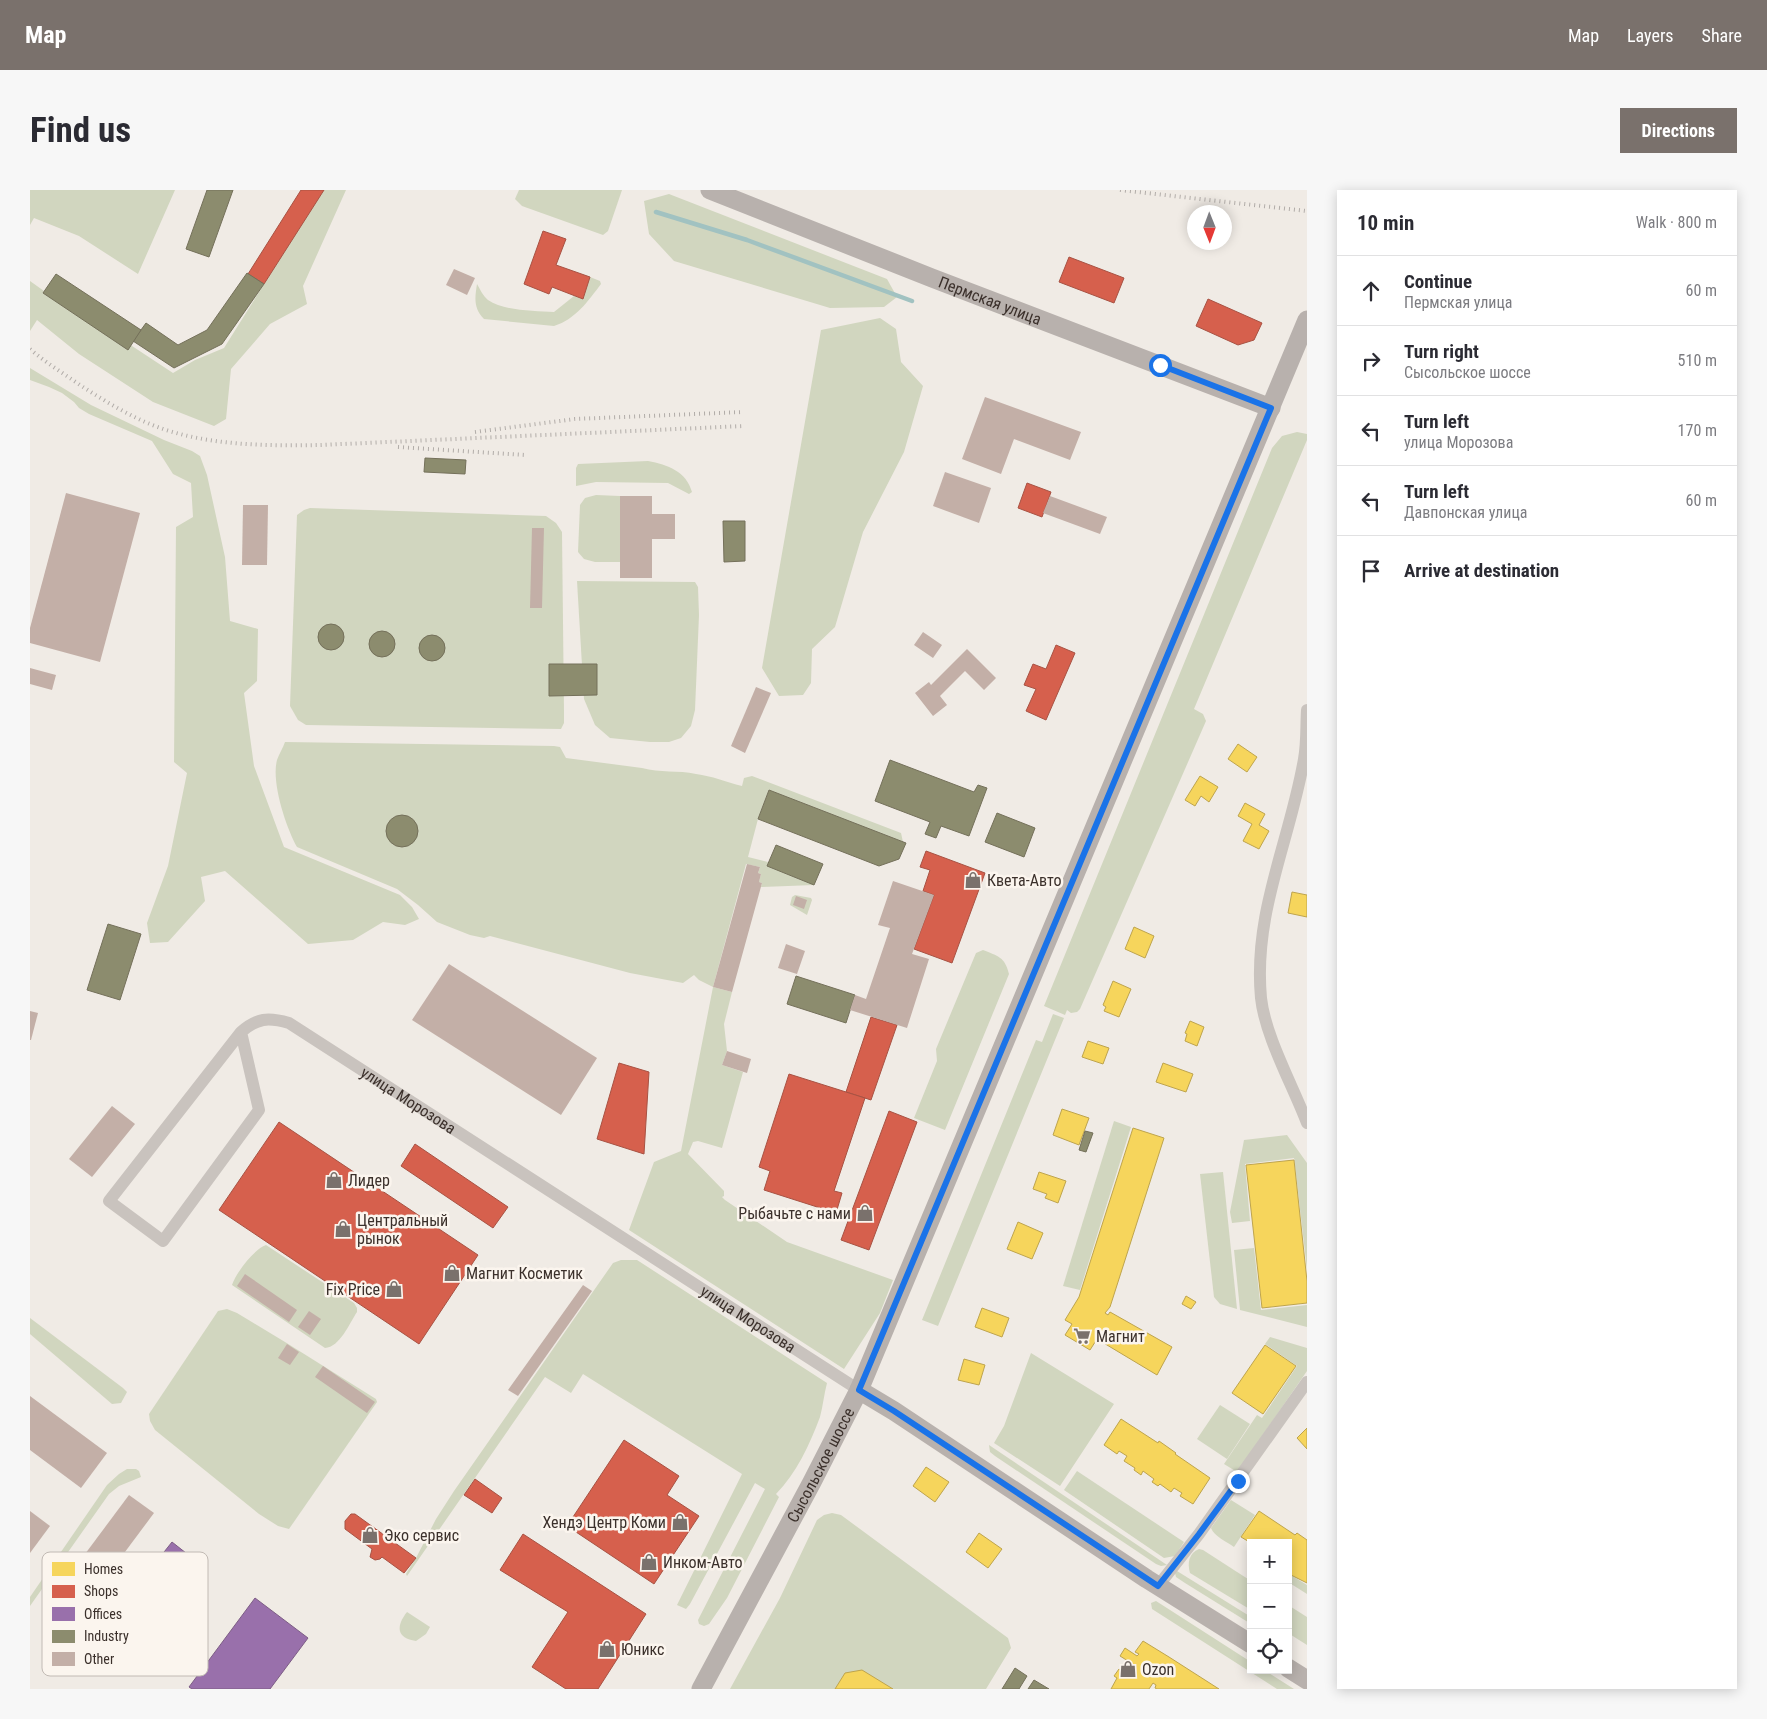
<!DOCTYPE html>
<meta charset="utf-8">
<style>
:root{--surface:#fff;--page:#f7f7f7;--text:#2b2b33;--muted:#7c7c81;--line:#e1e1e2;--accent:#7a716c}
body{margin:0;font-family:"Roboto Condensed",sans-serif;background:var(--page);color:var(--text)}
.controls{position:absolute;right:15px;bottom:15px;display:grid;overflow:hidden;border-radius:0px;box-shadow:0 2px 12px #0003}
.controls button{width:45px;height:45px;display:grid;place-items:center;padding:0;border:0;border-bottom:1px solid var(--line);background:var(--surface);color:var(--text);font:25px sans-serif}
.compass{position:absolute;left:1157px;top:15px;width:45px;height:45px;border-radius:50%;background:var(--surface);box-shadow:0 2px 12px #0003;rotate:179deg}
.stop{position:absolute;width:15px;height:15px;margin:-11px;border:4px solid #1a73e8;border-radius:50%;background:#fff}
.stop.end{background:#1a73e8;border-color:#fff;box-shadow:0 1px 5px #0008}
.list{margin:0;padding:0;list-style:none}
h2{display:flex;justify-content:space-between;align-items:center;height:65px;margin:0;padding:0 20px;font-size:21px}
h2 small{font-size:16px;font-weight:400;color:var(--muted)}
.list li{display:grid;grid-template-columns:32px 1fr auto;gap:15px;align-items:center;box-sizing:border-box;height:70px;padding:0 20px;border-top:1px solid var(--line)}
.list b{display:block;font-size:19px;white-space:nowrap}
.list p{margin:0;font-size:16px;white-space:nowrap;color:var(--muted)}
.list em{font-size:16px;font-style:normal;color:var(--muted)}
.icon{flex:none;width:28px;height:28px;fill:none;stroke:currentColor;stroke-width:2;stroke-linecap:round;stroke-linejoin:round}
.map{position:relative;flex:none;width:1277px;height:1499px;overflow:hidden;border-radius:0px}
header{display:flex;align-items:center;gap:30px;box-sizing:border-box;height:70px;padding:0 25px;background:var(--accent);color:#fff}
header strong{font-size:24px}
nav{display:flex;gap:28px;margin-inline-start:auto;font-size:18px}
.intro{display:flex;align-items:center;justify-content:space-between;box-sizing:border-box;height:120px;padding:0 30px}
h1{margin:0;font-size:35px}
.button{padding:12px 22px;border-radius:0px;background:var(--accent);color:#fff;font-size:18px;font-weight:700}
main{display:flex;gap:30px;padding:0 30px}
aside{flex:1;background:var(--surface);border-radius:0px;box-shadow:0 2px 12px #0003}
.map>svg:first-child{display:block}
</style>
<header>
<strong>Map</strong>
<nav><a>Map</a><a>Layers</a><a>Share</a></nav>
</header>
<div class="intro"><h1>Find us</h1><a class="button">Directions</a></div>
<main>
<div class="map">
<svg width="1277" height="1499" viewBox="0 0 1277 1499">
<rect width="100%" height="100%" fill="#f0ebe5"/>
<g fill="#d1d6bf">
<polygon points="0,0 145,0 108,84 49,46 4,28 0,35"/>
<polygon points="293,0 316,0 273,96 277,114 240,134 201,179 196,229 184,236 123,212 49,164 7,130 0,141 0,91 49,126 99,154 143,183 165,170 194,158"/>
<polygon points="489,0 592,0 578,41 573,45 492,16 485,9"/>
<polygon points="639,4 857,89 867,107 854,117 800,118 644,71 619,44 614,11"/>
<path d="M560,87l10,4 1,3c-13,17 -25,35 -47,42l-70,-7c-11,-11 -9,-22 -7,-35 3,5 6,12 11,16 16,11 47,11 66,12l20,-16 9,2z"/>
<polygon points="850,128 866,139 871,172 893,196 874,262 833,342 805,437 782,459 781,493 773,505 749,506 732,478 791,140"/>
<polygon points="0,178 61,215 134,250 162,261 170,266 177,285 195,367 200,431 228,439 227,491 214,503 224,576 254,657 370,705 382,717 389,729 375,735 353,732 323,750 278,754 195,681 171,687 175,711 138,752 120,753 117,733 138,676 157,583 144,572 146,337 163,327 161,293 143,284 122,251 59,224 49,218 44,212 32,203 19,197 0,190"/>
<polygon points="1267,242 1277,244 1277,250 1164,519 1173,524 1176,531 1050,819 1047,822 1041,823 1037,820 1035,825 1014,816 1242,258 1252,246"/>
<path d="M618,271c20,4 38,10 44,31l-3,2 -21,-11 -72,-1 -20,4v-18l2,-4z"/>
<polygon points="566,305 590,306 590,372 565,372 554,369 548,362 550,315 555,308"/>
<polygon points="280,318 516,326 526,333 532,342 534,522 534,533 531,539 276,535 268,530 260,516 267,325 274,320"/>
<polygon points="547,391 665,392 668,397 669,425 665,520 661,536 651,548 639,552 620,552 580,548 565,535 554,509"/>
<path d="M255,552l269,4 6,1 6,11 76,10c18,5 36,2 54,6 16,2 30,8 46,12l2,-8 8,-2 149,57 2,9 -134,-52 -11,29 -10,38 20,5v4l46,19 -53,2 1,-4 -3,-1 2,-8 -3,-1 2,-6 -14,-3 -33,123 19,5 -8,32 3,27 -5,14 21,7 -21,76 -24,-7 -5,1 -5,12 36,37v5l-2,1 3,3 62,42 106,38 -13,33 -36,56 -215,-139 25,-68 27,-11 32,-164 -14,-7 -5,-5 -11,8 -53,-10 -140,-37 -6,2 -14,-3 -33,-13 -19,-17 -21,-16 -100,-42c-11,-20 -26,-65 -20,-87 2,-6 6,-12 8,-18z"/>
<polygon points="765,705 781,708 782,710 777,725 760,715 762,707"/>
<path d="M953,760c15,6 22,7 26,24l-64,156 -31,-12 23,-57 -1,-12 40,-96z"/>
<polygon points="1023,824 1034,828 908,1136 892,1130 1006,850 1012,852"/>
<polygon points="1084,931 1101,937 1050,1100 1033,1096"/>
<polygon points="1257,945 1277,973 1277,1079 1264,968 1215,974 1220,1031 1202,1033 1200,1022 1214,950"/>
<polygon points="1193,982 1207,1119 1190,1114 1184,1107 1170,984"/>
<path d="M236,1055l88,58 3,5v4c-8,12 -17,35 -32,36l-93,-63c4,-12 22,-36 34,-40z"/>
<polygon points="1224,1058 1231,1120 1277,1115 1277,1137 1210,1120 1204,1060"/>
<path d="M591,1070h16l190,123c-3,11 -4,23 -7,34 -10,27 -24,57 -44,77l3,3 -52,101 -18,26 -5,2 -5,-2 -1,-4 67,-131 -10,-6 -65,121 -4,5 -9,-4 65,-131 -159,-100 -12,19 -26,-16 -138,199 -1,-2 1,-2 9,-14 20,-39 18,-28 159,-228z"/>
<polygon points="197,1119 207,1123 255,1152 346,1209 347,1212 259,1339 248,1336 229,1324 125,1240 120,1231 119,1224 188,1121"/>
<polygon points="0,1128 93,1198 97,1202 91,1213 82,1214 0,1144"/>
<polygon points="1240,1147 1277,1158 1277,1181 1207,1282 1194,1274 1227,1225 1232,1228 1267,1176 1235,1154"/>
<polygon points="1001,1163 1084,1214 1030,1296 964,1253 974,1236"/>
<polygon points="1190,1215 1220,1234 1197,1269 1167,1249"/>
<polygon points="959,1255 1137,1375 1131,1376 1126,1374 965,1266 960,1262"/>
<polygon points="97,1279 106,1279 109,1281 111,1287 89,1296 79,1304 0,1416 0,1407 77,1295 89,1284"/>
<polygon points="1047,1281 1154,1352 1145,1366 1134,1368 1034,1300"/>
<path d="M1201,1310l24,15 -21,32c-7,-5 -20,-11 -23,-19z"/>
<polygon points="802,1323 811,1325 978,1448 981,1458 956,1499 700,1499 750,1408 787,1330 794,1325"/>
<path d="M1169,1359l4,1 48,31v29l-61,-37c-3,-10 -1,-20 9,-24z"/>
<polygon points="1258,1379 1261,1381 1259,1384 1277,1395 1277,1404 1258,1392"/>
<polygon points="1147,1381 1221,1427 1221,1434 1155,1393 1146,1387 1145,1383"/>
<polygon points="1126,1411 1221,1472 1221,1480 1234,1480 1264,1499 1247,1499 1122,1419 1121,1413"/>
<polygon points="1258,1415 1277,1427 1277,1455 1258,1443"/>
<path d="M377,1422l23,15 -4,7 -10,7c-20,-3 -20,-15 -9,-29z"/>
</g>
<g fill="#f6d55c" stroke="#bea44d">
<polygon points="1208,554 1227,567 1217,582 1198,569"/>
<polygon points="1170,586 1188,597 1179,612 1171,606 1165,616 1155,610"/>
<polygon points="1215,613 1235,624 1229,635 1239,641 1229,659 1213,651 1222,634 1208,626"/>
<polygon points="1262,702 1277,705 1277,727 1258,723"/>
<polygon points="1104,737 1124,746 1115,768 1095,759"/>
<polygon points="1083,791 1101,799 1089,827 1074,821 1076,817 1073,815"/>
<polygon points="1160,831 1174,837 1167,856 1155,851 1157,844 1155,843"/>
<polygon points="1058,851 1079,858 1073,874 1052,867"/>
<polygon points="1133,873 1163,884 1156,902 1126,892"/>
<polygon points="1032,919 1059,928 1049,955 1023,945"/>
<polygon points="1103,938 1134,948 1080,1117 1075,1123 1078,1125 1080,1122 1142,1157 1127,1185 1067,1149 1060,1160 1035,1145 1042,1134 1035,1130 1049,1107"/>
<polygon points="1264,970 1277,1091 1277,1113 1232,1118 1216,975"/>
<polygon points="1009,982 1036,991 1028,1013 1015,1008 1017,1004 1003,999"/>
<polygon points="988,1032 1013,1043 1002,1069 977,1059"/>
<polygon points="1156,1106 1166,1112 1161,1119 1152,1114"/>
<polygon points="952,1118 979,1128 972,1147 945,1137"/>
<polygon points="1235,1155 1266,1176 1233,1224 1202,1203"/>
<polygon points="934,1169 955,1175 949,1195 928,1190"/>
<polygon points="1091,1229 1128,1253 1129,1251 1146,1263 1145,1264 1180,1288 1163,1314 1150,1306 1152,1303 1144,1298 1141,1302 1130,1294 1128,1296 1122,1292 1124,1289 1113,1281 1111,1285 1104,1280 1105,1278 1094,1271 1097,1266 1089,1261 1087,1264 1074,1255"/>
<polygon points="1277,1238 1277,1259 1267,1248"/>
<polygon points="896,1277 919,1292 905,1312 883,1296"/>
<polygon points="1229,1321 1265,1345 1267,1343 1277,1350 1277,1393 1259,1384 1262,1381 1258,1378 1258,1353 1221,1353 1211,1347"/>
<polygon points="949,1343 972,1359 958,1378 936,1362"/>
<polygon points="1113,1451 1139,1467 1189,1499 1127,1499 1125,1498 1126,1495 1123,1493 1119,1499 1081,1499 1087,1488 1084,1486 1089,1479 1092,1481 1098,1471 1090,1466 1095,1458 1107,1466 1109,1464 1105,1462"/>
<polygon points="832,1480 863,1499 805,1499 815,1483"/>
</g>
<g fill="#d6604d" stroke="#a85243">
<polygon points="271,0 294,0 234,94 218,84"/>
<polygon points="513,41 536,49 526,75 560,87 553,109 522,97 519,104 494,94"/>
<polygon points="1039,67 1094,88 1084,113 1029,92"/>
<polygon points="1178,109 1232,133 1224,150 1208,155 1166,136"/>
<polygon points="997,293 1021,302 1012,327 988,318"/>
<polygon points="1026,455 1045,463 1016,530 996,521 1006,499 994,495 1003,474 1016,479"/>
<polygon points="896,661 955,683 922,773 884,759 904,705 893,701 900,680 890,677"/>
<polygon points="841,827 867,835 841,910 816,902"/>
<polygon points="589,873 619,882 614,964 567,949"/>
<polygon points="759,884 835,908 804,1001 812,1003 806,1023 734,1000 740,981 729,977"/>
<polygon points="859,921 887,932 839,1060 811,1050"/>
<polygon points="249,932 448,1065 389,1154 189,1020"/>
<polygon points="385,954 478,1017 463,1038 371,976"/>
<polygon points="594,1250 649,1286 637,1305 669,1326 624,1394 537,1336"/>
<polygon points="445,1289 472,1308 462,1323 434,1305"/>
<polygon points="321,1324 325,1324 386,1368 374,1383 352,1367 350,1369 345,1370 340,1367 342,1359 315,1339 315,1331"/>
<polygon points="493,1344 616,1424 568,1499 536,1499 502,1477 538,1422 470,1380"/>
</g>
<g fill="#9970ab" stroke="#7d5d85">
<polygon points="142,1352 175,1378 113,1457 80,1430"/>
<polygon points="225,1408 278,1448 240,1499 162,1499 159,1497"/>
</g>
<g fill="#8c8c6e" stroke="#74705a">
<polygon points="177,0 203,0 179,67 156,59"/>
<polygon points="217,83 234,94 192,154 144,178 103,151 116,133 148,155 177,140"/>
<polygon points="26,84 111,140 98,160 13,103"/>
<polygon points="395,268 436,270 435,284 394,282"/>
<polygon points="693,331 715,331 715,371 694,372"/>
<circle cx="301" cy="447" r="13"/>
<circle cx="352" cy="454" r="13"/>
<circle cx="402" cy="458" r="13"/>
<polygon points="519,474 567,474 567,505 519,506"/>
<polygon points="860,570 944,602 948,595 957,598 939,646 911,636 906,648 895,644 900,632 845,611"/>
<polygon points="739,600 876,653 869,669 849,676 728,629"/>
<polygon points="967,623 1005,638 994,667 955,652"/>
<circle cx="372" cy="641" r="16"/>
<polygon points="746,655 793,674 784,695 737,676"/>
<polygon points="78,734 111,744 90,810 57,800"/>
<polygon points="766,786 825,805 816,833 757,814"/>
<polygon points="1055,941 1063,943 1056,962 1049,960"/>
<polygon points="985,1478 997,1486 989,1499 972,1499"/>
<polygon points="1004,1490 1019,1499 998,1499"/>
</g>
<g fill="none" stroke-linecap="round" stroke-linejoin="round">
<polyline stroke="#a1c2c1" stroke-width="4.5" points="626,22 717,50 882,111"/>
</g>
<g fill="#c3afa7">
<polygon points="424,79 445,88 437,105 416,95"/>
<polygon points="955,207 1051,242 1040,270 984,249 971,284 932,269"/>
<polygon points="915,282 961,298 949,333 903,316"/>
<polygon points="36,303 110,323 70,472 0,453 0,438"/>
<polygon points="590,306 622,306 622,324 645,324 645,349 622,349 622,388 590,388"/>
<polygon points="1020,306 1077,327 1070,344 1013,323"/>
<polygon points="213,315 238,315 237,375 212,375"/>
<polygon points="502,338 514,338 512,418 500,418"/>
<polygon points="893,442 912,455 903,468 884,455"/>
<polygon points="937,459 966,488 954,500 935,481 910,506 917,515 903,526 885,503 899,492 901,495"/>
<polygon points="0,478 26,485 22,500 0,494"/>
<polygon points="726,497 741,503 715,563 701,556"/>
<polygon points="717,674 730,677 728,683 731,684 729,692 732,693 702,802 683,797"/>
<polygon points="863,691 904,705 882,764 899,769 877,838 820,820 825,805 836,809 860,738 848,735"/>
<polygon points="766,706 777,710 774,719 763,715"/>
<polygon points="756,754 775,761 767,784 748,778"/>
<polygon points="419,774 567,868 531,925 382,830"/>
<polygon points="0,821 8,823 1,850 0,850"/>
<polygon points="697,861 721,869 717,883 692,875"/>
<polygon points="82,916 105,934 62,987 39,969"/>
<polygon points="215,1084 267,1120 259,1132 207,1096"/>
<polygon points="553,1095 562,1101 488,1206 478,1200"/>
<polygon points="279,1121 291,1129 280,1145 268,1137"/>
<polygon points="257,1154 269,1162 260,1175 248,1168"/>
<polygon points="293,1176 345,1212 337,1223 285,1187"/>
<polygon points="0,1206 77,1263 51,1298 0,1260"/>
<polygon points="99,1305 124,1323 48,1425 23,1407"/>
<polygon points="0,1321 20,1336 0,1363"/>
</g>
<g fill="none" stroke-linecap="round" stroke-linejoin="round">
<g stroke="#c9c3be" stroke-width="12">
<path d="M1277,520c-1,16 0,33 -3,49 -14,82 -51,153 -43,239 4,38 32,88 46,125"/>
<path id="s1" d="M211,842l18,78 -96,131 -54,-40 132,-169c16,-14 27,-15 48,-9l570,367"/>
<polyline points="1128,1396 1169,1344 1277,1192"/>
</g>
<g stroke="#b8b1ad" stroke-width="19">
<path id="s2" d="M680,0l222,88 339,130"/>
<polyline points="829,1200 864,1221 1117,1389 1221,1454"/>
<polyline points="1258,1478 1277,1490"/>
<path id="s3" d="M671,1499l111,-207 47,-92 448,-1070"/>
</g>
<g stroke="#b1aca8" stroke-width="4" stroke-dasharray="1 4" stroke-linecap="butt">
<polyline points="1090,0 1277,21"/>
<path d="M0,159c16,14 33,24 50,36 20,13 41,26 63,36 55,25 119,25 178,24l423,-19"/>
<polyline points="445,242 545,229 713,222"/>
<polyline points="368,257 495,265"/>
</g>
</g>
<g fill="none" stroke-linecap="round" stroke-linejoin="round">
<polyline stroke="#1a73e8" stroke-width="6" points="1130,175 1241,218 829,1200 864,1221 1128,1396 1169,1344 1208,1291"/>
</g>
<defs>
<g id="shop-bare" transform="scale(1.35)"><path d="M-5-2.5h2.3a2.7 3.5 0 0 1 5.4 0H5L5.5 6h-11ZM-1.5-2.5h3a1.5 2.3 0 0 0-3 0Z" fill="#7a716c" stroke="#fbf5ee" stroke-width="2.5" paint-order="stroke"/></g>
<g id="supermarket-bare" transform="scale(1.35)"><path d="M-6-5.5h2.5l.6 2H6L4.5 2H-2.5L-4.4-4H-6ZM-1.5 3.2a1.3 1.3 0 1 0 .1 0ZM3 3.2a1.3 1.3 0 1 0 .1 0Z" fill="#7a716c" stroke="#fbf5ee" stroke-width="2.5" paint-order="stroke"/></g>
</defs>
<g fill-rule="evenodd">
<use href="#shop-bare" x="943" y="690"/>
<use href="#shop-bare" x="304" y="990"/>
<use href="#shop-bare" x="835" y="1023"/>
<use href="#shop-bare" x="313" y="1039"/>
<use href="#shop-bare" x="422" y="1083"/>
<use href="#shop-bare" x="364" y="1099"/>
<use href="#supermarket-bare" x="1052" y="1146"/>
<use href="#shop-bare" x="650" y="1332"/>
<use href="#shop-bare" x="340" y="1345"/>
<use href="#shop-bare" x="619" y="1372"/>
<use href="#shop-bare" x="577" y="1459"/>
<use href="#shop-bare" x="1098" y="1479"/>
</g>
<g text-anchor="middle" stroke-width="5" stroke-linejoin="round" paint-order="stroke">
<g font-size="16" fill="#3b302b" stroke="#fbf5ee">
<text dy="6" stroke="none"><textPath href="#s2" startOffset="301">Пермская улица</textPath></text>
<text dy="6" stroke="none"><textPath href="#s1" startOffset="718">улица Морозова</textPath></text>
<text dy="6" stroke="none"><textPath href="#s1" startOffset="1122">улица Морозова</textPath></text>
<text dy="6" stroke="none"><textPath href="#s3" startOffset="254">Сысольское шоссе</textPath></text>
</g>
<g font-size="16" fill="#3b302b" stroke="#fbf5ee" text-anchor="start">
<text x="957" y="696">Квета-Авто</text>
<text x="318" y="996">Лидер</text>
<text x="821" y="1029" text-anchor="end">Рыбачьте с нами</text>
<text x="327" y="1036">Центральный<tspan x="327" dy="18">рынок</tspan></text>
<text x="436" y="1089">Магнит Косметик</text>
<text x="350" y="1105" text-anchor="end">Fix Price</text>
<text x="1066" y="1152">Магнит</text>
<text x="636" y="1338" text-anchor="end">Хендэ Центр Коми</text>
<text x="354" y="1351">Эко сервис</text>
<text x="633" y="1378">Инком-Авто</text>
<text x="591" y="1465">Юникс</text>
<text x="1112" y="1485">Ozon</text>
</g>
</g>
<rect x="12" y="1362" width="166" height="124" rx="8" fill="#fbf5ee" stroke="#c1bab4" stroke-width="1"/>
<rect x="22" y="1372" width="23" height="14" fill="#f6d55c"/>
<rect x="22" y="1395" width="23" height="13" fill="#d6604d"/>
<rect x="22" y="1417" width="23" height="14" fill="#9970ab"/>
<rect x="22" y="1440" width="23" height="13" fill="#8c8c6e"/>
<rect x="22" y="1462" width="23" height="14" fill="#c3afa7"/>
<g font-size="14" fill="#3b302b">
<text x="54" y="1384">Homes</text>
<text x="54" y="1406">Shops</text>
<text x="54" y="1429">Offices</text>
<text x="54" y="1451">Industry</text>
<text x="54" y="1474">Other</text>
</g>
</svg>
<div class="controls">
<button>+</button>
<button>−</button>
<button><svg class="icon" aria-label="locate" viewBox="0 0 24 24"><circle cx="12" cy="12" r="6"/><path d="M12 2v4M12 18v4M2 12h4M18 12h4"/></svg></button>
</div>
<svg class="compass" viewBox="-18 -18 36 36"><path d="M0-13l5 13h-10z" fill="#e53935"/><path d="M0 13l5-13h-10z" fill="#7c7c81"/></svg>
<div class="stop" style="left:1130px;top:175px"></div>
<div class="stop end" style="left:1208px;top:1291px"></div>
</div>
<aside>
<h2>10 min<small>Walk · 800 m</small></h2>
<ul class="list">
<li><svg class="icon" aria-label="ahead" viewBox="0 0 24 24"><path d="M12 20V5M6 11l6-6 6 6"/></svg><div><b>Continue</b><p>Пермская улица</p></div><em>60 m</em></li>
<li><svg class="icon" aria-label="right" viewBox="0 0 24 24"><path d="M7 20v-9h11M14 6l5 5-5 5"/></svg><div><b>Turn right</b><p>Сысольское шоссе</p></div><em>510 m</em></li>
<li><svg class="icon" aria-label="left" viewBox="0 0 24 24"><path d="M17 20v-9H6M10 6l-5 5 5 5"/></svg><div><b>Turn left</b><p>улица Морозова</p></div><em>170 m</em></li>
<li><svg class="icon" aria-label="left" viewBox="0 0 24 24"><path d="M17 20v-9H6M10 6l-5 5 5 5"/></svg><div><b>Turn left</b><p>Давпонская улица</p></div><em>60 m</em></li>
<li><svg class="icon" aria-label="arrive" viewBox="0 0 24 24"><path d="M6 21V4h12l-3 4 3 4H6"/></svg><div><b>Arrive at destination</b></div></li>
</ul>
</aside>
</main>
